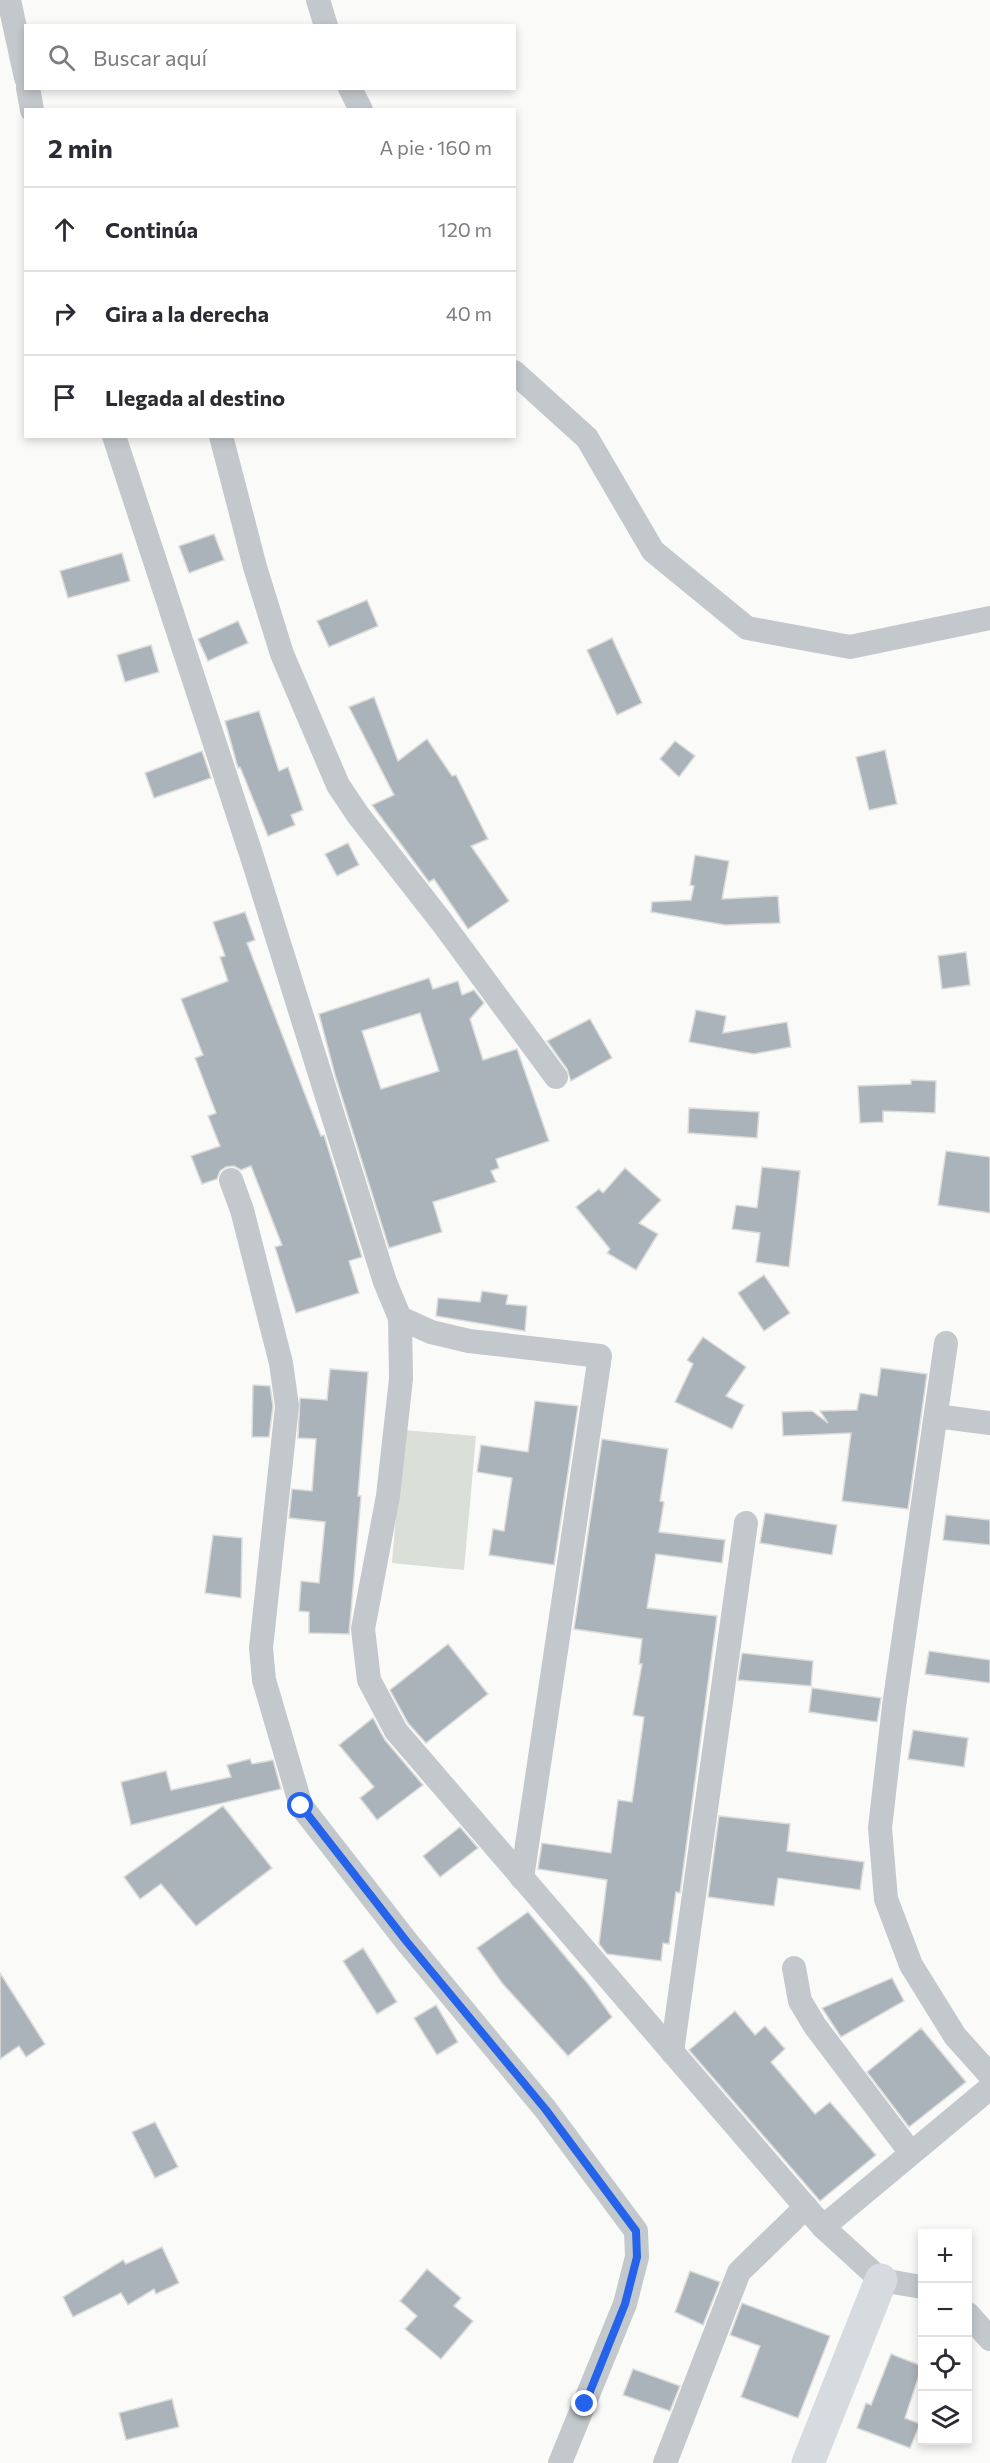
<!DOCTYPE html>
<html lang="es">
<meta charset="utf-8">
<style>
:root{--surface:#fff;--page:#f2f2f3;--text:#2b2b33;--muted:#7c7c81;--line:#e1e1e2}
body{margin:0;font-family:Commissioner,sans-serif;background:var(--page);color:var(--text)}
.controls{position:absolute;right:18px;bottom:18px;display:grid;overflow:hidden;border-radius:0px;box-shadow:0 3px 9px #0003}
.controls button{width:54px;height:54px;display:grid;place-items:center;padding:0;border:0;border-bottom:2px solid var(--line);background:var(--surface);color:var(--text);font:30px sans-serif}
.stop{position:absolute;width:18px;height:18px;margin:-14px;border:4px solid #2563eb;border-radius:50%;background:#fff}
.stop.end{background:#2563eb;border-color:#fff;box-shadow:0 2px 6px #0008}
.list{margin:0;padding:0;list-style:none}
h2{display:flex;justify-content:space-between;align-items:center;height:78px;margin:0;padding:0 24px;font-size:26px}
h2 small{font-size:20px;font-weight:400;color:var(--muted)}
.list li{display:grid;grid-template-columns:39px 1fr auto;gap:18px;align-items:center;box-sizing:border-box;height:84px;padding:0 24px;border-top:2px solid var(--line)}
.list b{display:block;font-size:22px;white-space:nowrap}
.list em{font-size:20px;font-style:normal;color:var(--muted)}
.icon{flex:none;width:33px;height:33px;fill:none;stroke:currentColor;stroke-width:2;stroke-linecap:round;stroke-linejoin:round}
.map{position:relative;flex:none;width:990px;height:2463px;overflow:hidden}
.search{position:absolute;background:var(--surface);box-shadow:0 3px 9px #0003;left:24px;top:24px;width:492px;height:66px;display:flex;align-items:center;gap:15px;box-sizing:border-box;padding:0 21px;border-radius:0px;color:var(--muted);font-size:22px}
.panel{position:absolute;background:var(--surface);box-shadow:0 3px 9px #0003;left:24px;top:108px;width:492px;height:330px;border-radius:0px}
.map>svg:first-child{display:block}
</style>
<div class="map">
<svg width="990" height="2463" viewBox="0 0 990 2463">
<rect width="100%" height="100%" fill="#fafaf8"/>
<polygon fill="#dadfd7" points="403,1430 476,1436 464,1570 392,1563"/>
<g fill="#aab3b9" stroke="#dcdcda" stroke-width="1.5" fill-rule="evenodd">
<polygon points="214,534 224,560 189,573 179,546"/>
<polygon points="122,553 130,581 68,598 60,571"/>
<polygon points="367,600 378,626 329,647 317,621"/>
<polygon points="238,621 248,643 208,661 198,639"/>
<polygon points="612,638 642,703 617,715 587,650"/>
<polygon points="151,645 159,672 125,682 117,655"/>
<polygon points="374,697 398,761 427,739 452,776 456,775 488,839 471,846 509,901 468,929 434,879 429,882 372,805 394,795 349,707"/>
<polygon points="259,711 279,771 288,767 303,810 291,815 295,825 268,836 240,767 238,768 225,721"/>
<polygon points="675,741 695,756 679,777 660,759"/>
<polygon points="885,750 897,804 869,810 856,757"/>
<polygon points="202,751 211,778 154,798 145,773"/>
<polygon points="348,843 359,865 337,876 325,854"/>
<polygon points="695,855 729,861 722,899 778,896 780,923 725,925 651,912 652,902 691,900 694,886 690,885"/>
<polygon points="245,912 255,940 247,943 321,1136 324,1135 362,1257 349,1261 359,1293 296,1313 275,1247 282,1245 251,1166 241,1170 234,1166 226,1167 220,1171 217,1179 202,1184 191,1156 220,1146 208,1116 216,1113 195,1058 203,1055 181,999 228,981 220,957 225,956 213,922"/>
<polygon points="966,952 970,985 942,989 938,956"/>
<path d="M429,978l4,11 25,-8 4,14 12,-5 10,13 -14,16 13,41 34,-11 32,92 -53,18 3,9 -8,3 5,11 -63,20 9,30 -53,16 -54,-173 -16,-61zM420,1013l19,58 -58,18 -19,-58z"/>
<polygon points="696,1010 726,1016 723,1033 787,1022 791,1047 754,1054 689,1042"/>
<polygon points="590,1019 612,1058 571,1081 567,1069 547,1041"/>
<polygon points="911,1080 936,1081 935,1113 883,1111 883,1122 860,1123 858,1086 911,1084"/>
<polygon points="689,1108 759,1112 757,1138 688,1133"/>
<polygon points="946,1151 990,1157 990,1213 938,1205"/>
<polygon points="762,1167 800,1171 789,1267 756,1262 760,1233 732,1229 736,1205 757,1208"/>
<polygon points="625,1168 661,1200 639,1223 658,1234 636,1270 607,1253 610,1249 576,1207 599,1189 603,1193"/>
<polygon points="764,1275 790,1313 764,1331 738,1293"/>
<polygon points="482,1291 508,1295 506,1304 527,1306 525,1331 436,1316 438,1298 480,1302"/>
<polygon points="703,1337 746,1367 726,1396 744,1405 732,1429 675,1402 693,1364 687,1360"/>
<polygon points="881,1368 927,1374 908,1509 842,1501 851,1433 783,1436 782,1412 812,1411 828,1423 820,1411 857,1410 860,1393 877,1396"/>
<polygon points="330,1369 368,1372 358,1496 361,1496 349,1634 309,1633 309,1612 299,1611 301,1581 319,1583 325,1522 289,1518 292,1489 312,1491 316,1439 298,1438 300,1398 327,1400"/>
<polygon points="253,1385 270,1386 273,1406 269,1437 252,1437"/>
<polygon points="535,1401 578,1406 554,1565 489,1555 493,1529 504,1531 512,1478 477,1472 481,1445 528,1452"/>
<polygon points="602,1439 668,1449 660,1501 664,1502 659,1532 725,1540 722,1563 656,1554 647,1608 717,1616 680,1893 676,1892 669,1944 663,1943 661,1961 607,1954 599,1944 607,1880 538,1869 542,1843 611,1853 618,1800 632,1802 644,1717 633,1715 642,1664 639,1664 642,1639 574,1629"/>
<polygon points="765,1513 837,1525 832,1555 760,1543"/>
<polygon points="946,1515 990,1520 990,1545 943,1540"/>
<polygon points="213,1535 242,1538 241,1598 205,1593"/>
<polygon points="448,1644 488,1694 426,1743 408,1723 390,1690"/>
<polygon points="929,1651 990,1660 990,1683 925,1674"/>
<polygon points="742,1653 813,1661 811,1686 738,1680"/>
<polygon points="812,1688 881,1698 877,1722 809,1712"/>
<polygon points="373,1718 385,1740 423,1785 377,1820 360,1798 374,1787 339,1745"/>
<polygon points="913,1730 968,1738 964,1767 908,1759"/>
<polygon points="250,1759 252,1764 273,1760 281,1789 131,1825 121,1782 166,1771 171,1790 231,1777 227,1765"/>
<polygon points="223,1806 272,1868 196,1926 161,1884 140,1899 124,1877"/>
<polygon points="719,1816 790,1824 787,1851 864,1862 860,1890 778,1878 774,1906 708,1897"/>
<polygon points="460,1827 478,1848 440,1877 423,1856"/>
<polygon points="528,1912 589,1985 612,2017 568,2056 502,1983 477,1948"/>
<polygon points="363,1948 397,2002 377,2014 343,1961"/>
<polygon points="0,1973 45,2044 26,2057 19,2046 0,2059"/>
<polygon points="892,1978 904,2001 841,2037 822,2008"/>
<polygon points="436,2005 458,2042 437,2055 414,2018"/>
<polygon points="735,2011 755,2035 765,2026 785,2049 771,2062 815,2114 830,2102 876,2155 820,2201 689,2050"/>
<polygon points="921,2028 966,2082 909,2127 867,2072"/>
<polygon points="155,2122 178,2167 155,2178 132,2132"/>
<polygon points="162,2247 179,2283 156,2294 154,2289 128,2305 121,2293 73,2317 63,2297 123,2260 126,2264"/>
<polygon points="427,2269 461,2298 454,2306 473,2321 441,2359 405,2329 417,2316 400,2301"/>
<polygon points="690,2271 720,2282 703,2325 675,2312"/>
<polygon points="742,2303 830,2336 798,2418 741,2397 760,2346 730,2335"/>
<polygon points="891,2354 922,2366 905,2418 920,2424 910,2448 857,2428 866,2403 871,2405"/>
<polygon points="633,2369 680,2386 670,2411 623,2395"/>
<polygon points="172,2399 179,2427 126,2440 119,2413"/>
</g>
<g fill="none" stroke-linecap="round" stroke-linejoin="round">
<g stroke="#c3c8cc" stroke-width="24">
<polyline points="9,0 26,78"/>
<polyline points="318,0 326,26"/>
<polyline points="28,88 32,110"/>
<polyline points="350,88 361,110"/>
<polyline points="514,372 587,438 653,551 747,628 850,647 990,618"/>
<polyline points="114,436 253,860 385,1282 400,1318 401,1379 388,1496 363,1629 369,1680 396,1731 823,2227 881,2280 922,2287"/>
<polyline points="221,436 255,567 282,654 338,785 358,815 441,921 556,1077"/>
<polyline points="231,1180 242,1210 281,1363 287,1406 261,1648 264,1680 301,1806 407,1942 546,2110 636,2231 637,2257 625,2304 560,2463"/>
<polyline points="400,1318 431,1332 469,1341 600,1356 522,1878"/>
<polyline points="946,1343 894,1706 880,1828 886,1899 911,1965 955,2036 990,2075"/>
<polyline points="936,1416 990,1423"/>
<polyline points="794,1968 800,2001 815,2026 911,2153"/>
<polyline points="672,2052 746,1523"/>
<polyline points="823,2227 990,2088"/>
<polyline points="968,2314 990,2339"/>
<polyline points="665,2463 739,2272 806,2207"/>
</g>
<polyline stroke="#d6dbdf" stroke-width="33" points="808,2463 881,2280"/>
</g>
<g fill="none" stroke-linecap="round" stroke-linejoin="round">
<polyline stroke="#2563eb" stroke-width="8" points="301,1806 407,1942 546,2110 636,2231 637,2257 625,2304 585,2404"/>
</g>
</svg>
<div class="controls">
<button>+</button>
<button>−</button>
<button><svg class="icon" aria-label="locate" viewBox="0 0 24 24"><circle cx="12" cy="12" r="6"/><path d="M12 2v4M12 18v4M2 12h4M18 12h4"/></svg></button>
<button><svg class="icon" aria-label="layers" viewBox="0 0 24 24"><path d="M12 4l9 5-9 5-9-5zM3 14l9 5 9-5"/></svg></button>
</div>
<div class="stop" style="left:301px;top:1806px"></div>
<div class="stop end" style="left:585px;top:2404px"></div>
<div class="search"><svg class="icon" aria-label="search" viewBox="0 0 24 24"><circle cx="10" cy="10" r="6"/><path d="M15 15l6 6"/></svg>Buscar aquí</div>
<section class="panel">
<h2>2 min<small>A pie · 160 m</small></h2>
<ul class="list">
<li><svg class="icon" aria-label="ahead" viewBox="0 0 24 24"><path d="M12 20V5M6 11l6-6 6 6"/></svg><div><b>Continúa</b></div><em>120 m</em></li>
<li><svg class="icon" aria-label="right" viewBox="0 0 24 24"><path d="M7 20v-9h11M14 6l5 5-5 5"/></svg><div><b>Gira a la derecha</b></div><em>40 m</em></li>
<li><svg class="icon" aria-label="arrive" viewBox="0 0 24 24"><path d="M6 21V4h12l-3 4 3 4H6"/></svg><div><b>Llegada al destino</b></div></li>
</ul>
</section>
</div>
